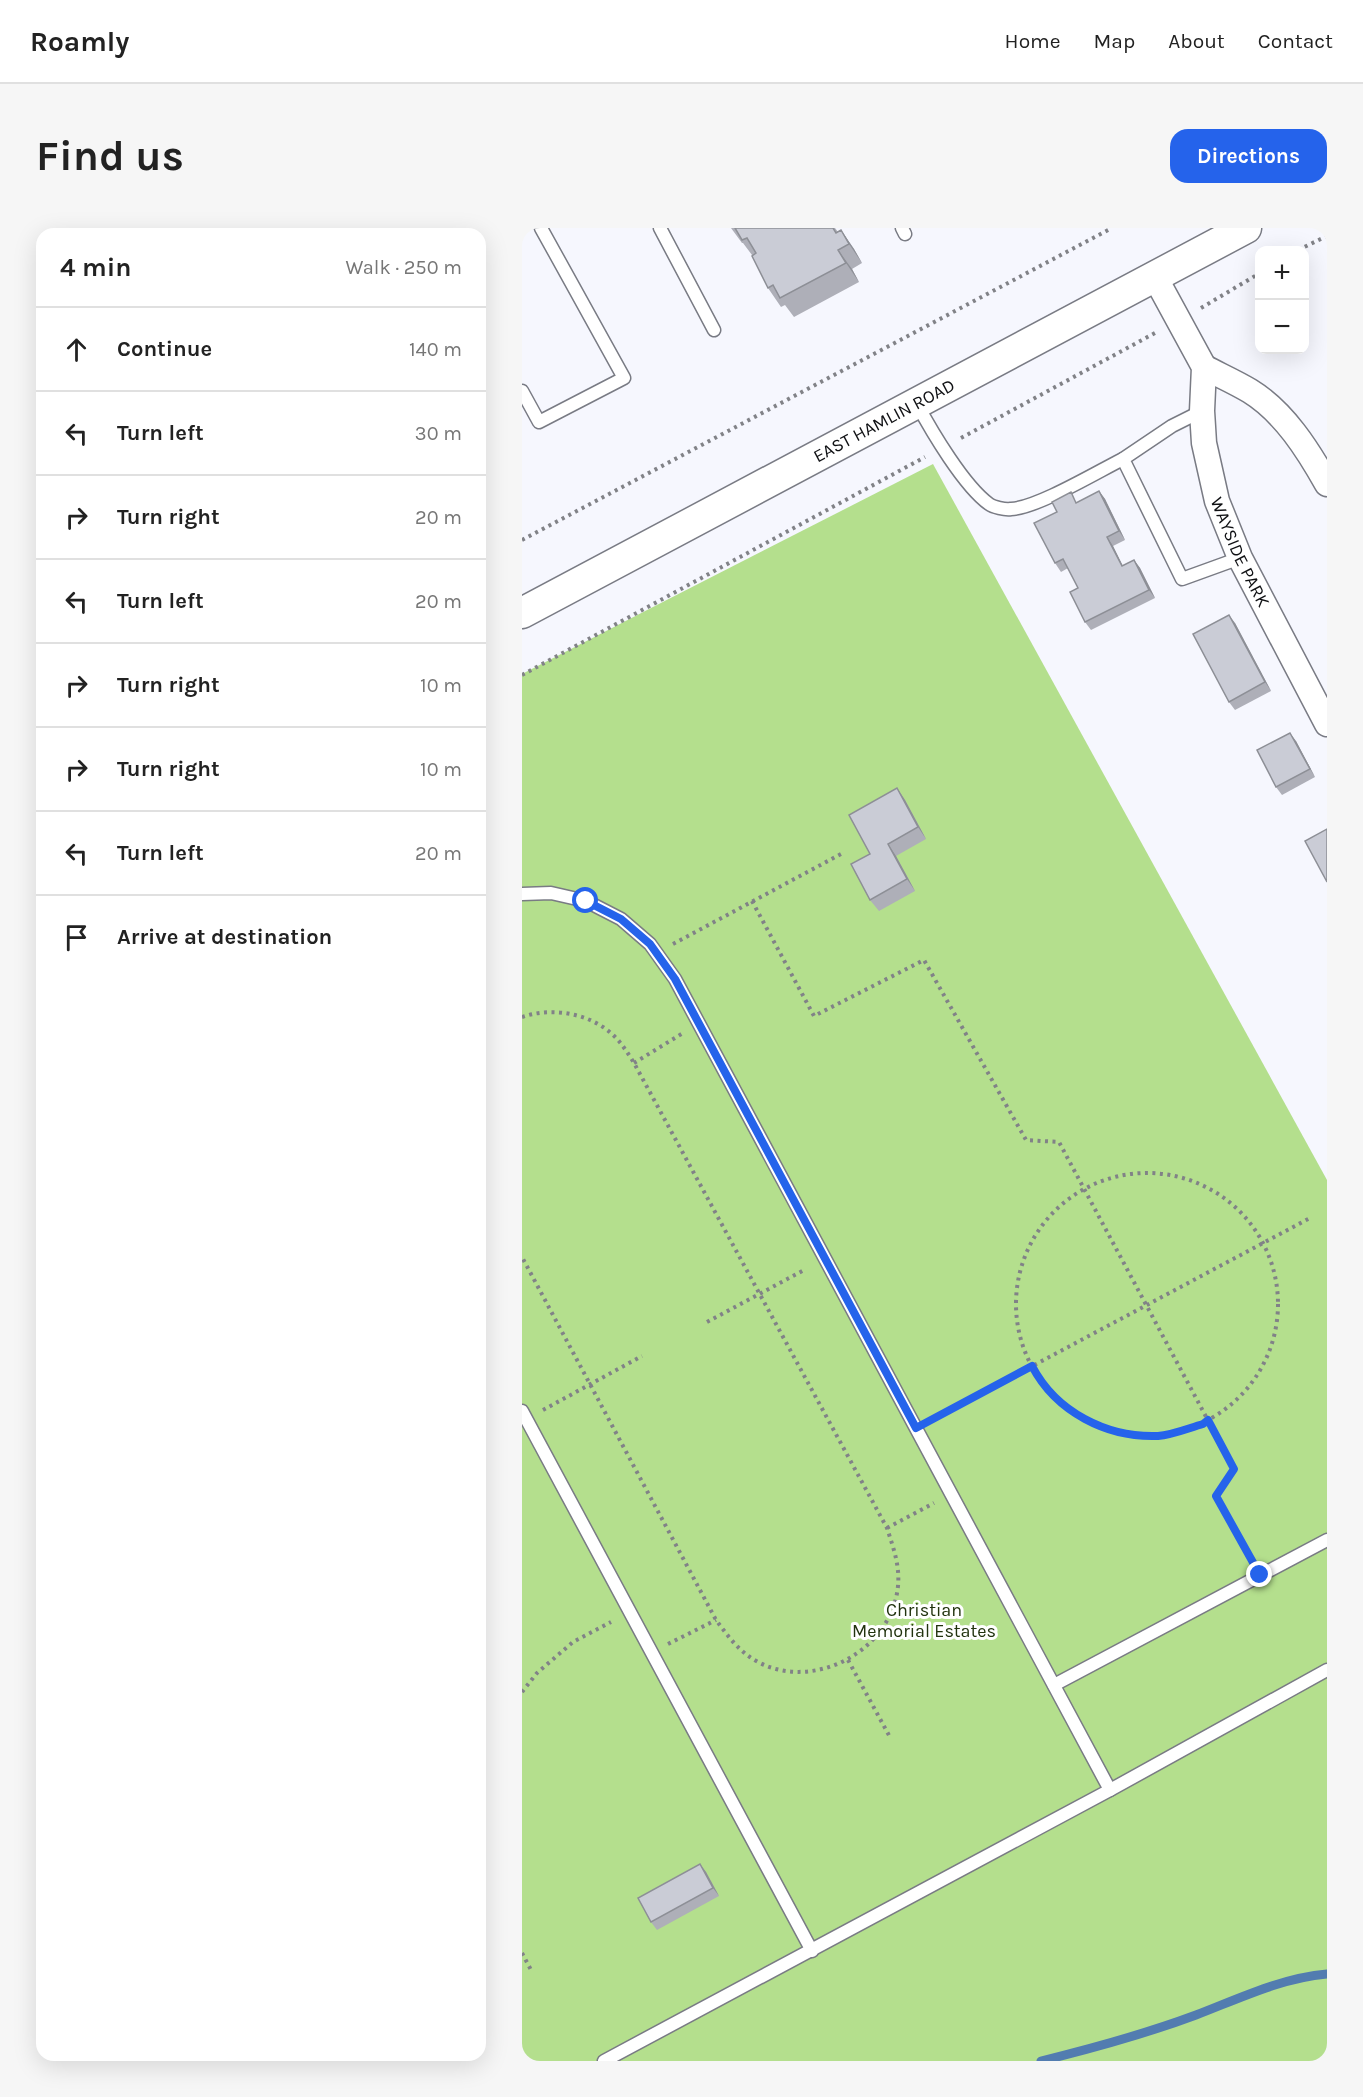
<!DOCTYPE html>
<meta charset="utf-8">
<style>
:root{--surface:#fff;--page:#f6f6f6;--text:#222;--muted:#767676;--line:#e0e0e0;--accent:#2563eb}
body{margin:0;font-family:Karla,sans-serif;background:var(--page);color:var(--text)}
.controls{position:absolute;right:18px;top:18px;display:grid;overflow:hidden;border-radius:12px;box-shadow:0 6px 24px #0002}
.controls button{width:54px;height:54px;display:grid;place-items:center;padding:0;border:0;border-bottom:2px solid var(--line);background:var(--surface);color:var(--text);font:30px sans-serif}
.stop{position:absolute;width:18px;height:18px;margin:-14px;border:4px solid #2563eb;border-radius:50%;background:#fff}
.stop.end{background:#2563eb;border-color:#fff;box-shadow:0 2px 6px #0008}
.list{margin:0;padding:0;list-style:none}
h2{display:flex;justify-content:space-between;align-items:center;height:78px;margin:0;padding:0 24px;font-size:26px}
h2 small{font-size:20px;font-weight:400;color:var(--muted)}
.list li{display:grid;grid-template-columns:39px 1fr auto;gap:18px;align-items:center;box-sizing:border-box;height:84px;padding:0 24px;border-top:2px solid var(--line)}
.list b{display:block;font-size:22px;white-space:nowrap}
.list em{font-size:20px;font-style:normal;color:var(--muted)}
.icon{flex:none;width:33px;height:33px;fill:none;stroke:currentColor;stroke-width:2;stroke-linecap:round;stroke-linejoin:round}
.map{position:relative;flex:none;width:805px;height:1833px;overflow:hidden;border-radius:18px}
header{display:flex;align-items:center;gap:36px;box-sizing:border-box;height:84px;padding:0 30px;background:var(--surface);border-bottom:2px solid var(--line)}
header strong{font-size:28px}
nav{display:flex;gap:33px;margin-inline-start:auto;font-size:21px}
.intro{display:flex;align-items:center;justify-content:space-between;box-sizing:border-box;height:144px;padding:0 36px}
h1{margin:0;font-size:42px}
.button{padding:15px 27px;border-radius:18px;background:var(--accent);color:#fff;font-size:21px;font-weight:700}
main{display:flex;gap:36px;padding:0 36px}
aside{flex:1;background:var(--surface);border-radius:18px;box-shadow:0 6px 24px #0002}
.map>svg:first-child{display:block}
</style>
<header>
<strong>Roamly</strong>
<nav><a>Home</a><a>Map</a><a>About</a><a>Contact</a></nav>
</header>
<div class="intro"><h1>Find us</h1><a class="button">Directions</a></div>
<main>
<aside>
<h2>4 min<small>Walk · 250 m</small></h2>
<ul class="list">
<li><svg class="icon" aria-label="ahead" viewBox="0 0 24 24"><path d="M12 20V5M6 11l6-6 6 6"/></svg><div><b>Continue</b></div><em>140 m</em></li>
<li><svg class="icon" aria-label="left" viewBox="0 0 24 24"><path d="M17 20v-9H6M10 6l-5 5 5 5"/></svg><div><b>Turn left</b></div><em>30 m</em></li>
<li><svg class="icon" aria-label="right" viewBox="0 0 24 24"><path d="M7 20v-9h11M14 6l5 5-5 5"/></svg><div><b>Turn right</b></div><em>20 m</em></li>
<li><svg class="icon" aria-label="left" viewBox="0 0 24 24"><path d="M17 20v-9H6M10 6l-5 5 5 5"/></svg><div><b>Turn left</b></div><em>20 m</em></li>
<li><svg class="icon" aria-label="right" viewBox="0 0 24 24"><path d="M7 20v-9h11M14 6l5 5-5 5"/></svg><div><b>Turn right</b></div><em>10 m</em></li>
<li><svg class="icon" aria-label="right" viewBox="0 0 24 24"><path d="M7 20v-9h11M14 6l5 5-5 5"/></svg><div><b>Turn right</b></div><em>10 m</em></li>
<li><svg class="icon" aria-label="left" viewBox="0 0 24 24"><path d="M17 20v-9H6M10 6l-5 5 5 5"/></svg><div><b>Turn left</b></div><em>20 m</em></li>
<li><svg class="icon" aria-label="arrive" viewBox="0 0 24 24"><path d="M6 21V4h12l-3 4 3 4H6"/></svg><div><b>Arrive at destination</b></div></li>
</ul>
</aside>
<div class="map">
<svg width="805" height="1833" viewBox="0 0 805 1833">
<rect width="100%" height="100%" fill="#f6f7fe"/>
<polygon fill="#b4df8d" points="411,236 805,952 805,1833 0,1833 0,446"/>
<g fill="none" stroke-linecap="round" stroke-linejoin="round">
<path stroke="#527cb0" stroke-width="9" d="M519,1833c53,-13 104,-27 155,-46 42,-16 85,-37 131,-41"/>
<g stroke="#797b84" stroke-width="15">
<g id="service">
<polyline points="138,0 192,102"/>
<polyline points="380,0 383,6"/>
<polyline points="0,163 17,194 102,150 19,0"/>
<path d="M395,176c15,28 47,82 72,100 4,3 16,6 22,5 26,-1 86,-37 112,-50"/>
<polyline points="680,183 650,198 601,231 660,351 718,330"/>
<polyline points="0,666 29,665 64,673 99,691 128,716 153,751 588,1562 82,1833"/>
<polyline points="0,1183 290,1723"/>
<polyline points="532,1457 805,1312"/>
<polyline points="588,1562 805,1442"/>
</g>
</g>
<g stroke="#797b84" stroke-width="27">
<g id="minor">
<path id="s1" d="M633,49l49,90 -2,44 2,32 13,58 23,57 87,166"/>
<path d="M682,139c15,8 31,15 46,24 34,21 58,59 77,93"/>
</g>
</g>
<g stroke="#797b84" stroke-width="33">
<g id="tertiary">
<path id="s2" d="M0,385l724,-385"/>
</g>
</g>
<g stroke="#818287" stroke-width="4" stroke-dasharray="3 4.5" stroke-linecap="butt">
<polyline points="776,22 805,8"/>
<polyline points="679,80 738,45"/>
<polyline points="439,210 633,105"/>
<polyline points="0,312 590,0"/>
<polyline points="0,447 403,229"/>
<polyline points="230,673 292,788 402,732 504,912 537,914 712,1241 694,1268 729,1331"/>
<polyline points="151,716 319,626"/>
<path d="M0,789c32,-11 73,-3 96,23 6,7 11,15 16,23l253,465c6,19 13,37 11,58 -6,64 -83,106 -140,76 -19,-10 -30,-26 -42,-42l-194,-363"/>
<polyline points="112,835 161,805"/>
<circle cx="625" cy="1076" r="131"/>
<polyline points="185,1094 284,1041"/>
<polyline points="21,1182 120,1128"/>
<polyline points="413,1190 788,990"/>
<polyline points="365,1300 412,1275"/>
<polyline points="146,1416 194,1392"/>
<polyline points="326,1432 369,1511"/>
<polyline points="0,1464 15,1445 51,1414 89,1394"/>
<polyline points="0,1725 9,1742"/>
</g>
<use href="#service" stroke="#fff" stroke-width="12"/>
<use href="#minor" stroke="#fff" stroke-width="24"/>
<use href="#tertiary" stroke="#fff" stroke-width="30"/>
</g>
<g fill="#aeafb8">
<polygon points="209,0 313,0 316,4 319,2 332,21 340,35 330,41 337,54 272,89 263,77 259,79 246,60 230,27 221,15 220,15"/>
<polygon points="577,263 583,271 603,312 591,318 601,338 612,332 618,340 633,370 569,402 563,394 556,360 546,340 539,344 533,335 556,274"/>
<polygon points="713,395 749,463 713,482 707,474"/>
<polygon points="774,513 793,549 760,567 754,559"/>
<polygon points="375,560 383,572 404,611 374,628 393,663 357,683 348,672 348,626"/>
<polygon points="178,1636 184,1644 197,1668 135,1702 129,1694"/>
</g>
<g fill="#8d8f96">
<polygon points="319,2 332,21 340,35 327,16"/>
<polygon points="316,22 330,41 337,54 324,35"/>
<polygon points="577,263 583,271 603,312 597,303"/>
<polygon points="585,309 591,318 605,347 600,338"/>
<polygon points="612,332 618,340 633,370 627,362"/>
<polygon points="707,387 713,395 749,463 743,454"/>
<polygon points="768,505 774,513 793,549 788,541"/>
<polygon points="375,560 383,572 404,611 396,599"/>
<polygon points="366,616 374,628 393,663 385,651"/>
<polygon points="178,1636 184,1644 197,1668 191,1660"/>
</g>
<g fill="#caccd6" stroke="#8d8f96" stroke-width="1.5">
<polygon points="213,0 311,0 314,5 319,2 327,16 316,22 324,35 258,70 251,57 246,60 230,28 234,25 225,10 220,12"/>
<polygon points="577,263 597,303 585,309 600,338 612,332 627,362 563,394 548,364 556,360 541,331 533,335 512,295 535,284 530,274 549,264 554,275"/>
<polygon points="707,387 743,454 707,474 671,406"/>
<polygon points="768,505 788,541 754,559 735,522"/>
<polygon points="375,560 396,599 366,616 385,651 348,672 329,636 348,626 327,587"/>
<polygon points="805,601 805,654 783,613"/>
<polygon points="178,1636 191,1660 129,1694 116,1670"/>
</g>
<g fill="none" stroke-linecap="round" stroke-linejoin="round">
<path stroke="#2563eb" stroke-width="8" d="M64,673l35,18 29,25 25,35 241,449 116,-62c24,46 75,72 126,70 14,-1 31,-8 45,-12l5,-4 26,49 -18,27 44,79"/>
</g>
<g text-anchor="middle" stroke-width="6" stroke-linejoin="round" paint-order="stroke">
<g font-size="18" fill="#0f1013" stroke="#fff">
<text dy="6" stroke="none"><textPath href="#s2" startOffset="410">EAST HAMLIN ROAD</textPath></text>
<text dy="6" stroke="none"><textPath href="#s1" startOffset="294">WAYSIDE PARK</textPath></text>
</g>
<g font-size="18" fill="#22330f" stroke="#fff">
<text x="402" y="1388">Christian<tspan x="402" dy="21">Memorial Estates</tspan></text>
</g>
</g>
</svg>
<div class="controls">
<button>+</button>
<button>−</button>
</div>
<div class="stop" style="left:64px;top:673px"></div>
<div class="stop end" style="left:738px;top:1347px"></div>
</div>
</main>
